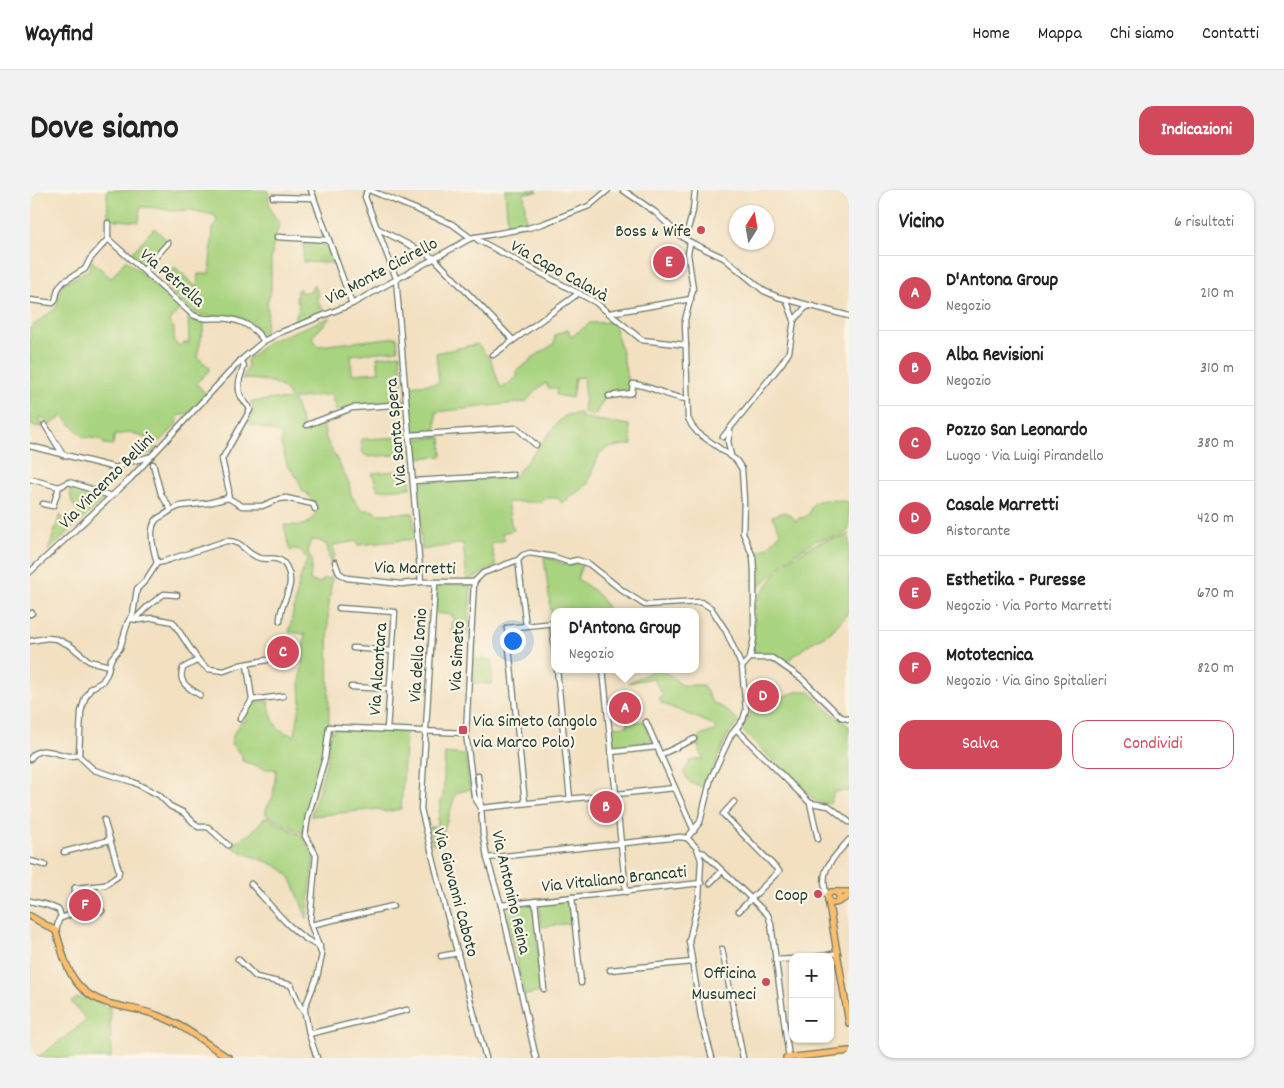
<!DOCTYPE html>
<html lang="it">
<meta charset="utf-8">
<style>
:root{--surface:#fff;--page:#f2f2f2;--text:#222;--muted:#767676;--line:#e0e0e0;--accent:#d1495b}
body{margin:0;font-family:Dekko,sans-serif;background:var(--page);color:var(--text)}
.controls{position:absolute;right:15px;bottom:15px;display:grid;overflow:hidden;border-radius:10px;box-shadow:0 1px 4px #0004}
.controls button{width:45px;height:45px;display:grid;place-items:center;padding:0;border:0;border-bottom:1px solid var(--line);background:var(--surface);color:var(--text);font:25px sans-serif}
.compass{position:absolute;left:699px;top:15px;width:45px;height:45px;border-radius:50%;background:var(--surface);box-shadow:0 1px 4px #0004;rotate:11deg}
.you{position:absolute;left:482px;top:450px;width:18px;height:18px;margin:-12px;border:4px solid #fff;border-radius:50%;background:#1a73e8;box-shadow:0 0 0 8px #1a73e833}
.badge{display:grid;place-items:center;width:32px;height:32px;border-radius:50%;background:var(--accent);color:#fff;font-size:16px;font-weight:700}
.pin{position:absolute;translate:-50% -50%;border:2px solid #fff;box-shadow:0 1px 5px #0006}
.popup{position:absolute;left:521px;top:418px;width:148px;height:65px;box-sizing:border-box;display:grid;place-content:center;border-radius:10px;background:var(--surface);filter:drop-shadow(0 1px 4px #0005);font-size:16px;white-space:nowrap;color:var(--muted)}
.popup b{font-size:19px;color:var(--text)}
.popup::after{content:'';position:absolute;left:50%;top:100%;margin-left:-10px;border:10px solid transparent;border-top-color:var(--surface)}
.list{margin:0;padding:0;list-style:none}
h2{display:flex;justify-content:space-between;align-items:center;height:65px;margin:0;padding:0 20px;font-size:21px}
h2 small{font-size:16px;font-weight:400;color:var(--muted)}
.list li{display:grid;grid-template-columns:32px 1fr auto;gap:15px;align-items:center;box-sizing:border-box;height:75px;padding:0 20px;border-top:1px solid var(--line)}
.list b{display:block;font-size:19px;white-space:nowrap}
.list p{margin:0;font-size:16px;white-space:nowrap;color:var(--muted)}
.list em{font-size:16px;font-style:normal;color:var(--muted)}
.actions{display:flex;gap:10px;padding:15px 20px}
.actions a{flex:1;padding:11px 0;border:1px solid var(--accent);border-radius:15px;text-align:center;font-size:18px;color:var(--accent)}
.actions .main{background:var(--accent);color:#fff}
.map{position:relative;flex:none;width:819px;height:868px;overflow:hidden;border-radius:15px}
header{display:flex;align-items:center;gap:30px;box-sizing:border-box;height:70px;padding:0 25px;background:var(--surface);border-bottom:1px solid var(--line)}
header strong{font-size:24px}
nav{display:flex;gap:28px;margin-inline-start:auto;font-size:18px}
.intro{display:flex;align-items:center;justify-content:space-between;box-sizing:border-box;height:120px;padding:0 30px}
h1{margin:0;font-size:35px}
.button{padding:12px 22px;border-radius:15px;background:var(--accent);color:#fff;font-size:18px;font-weight:700}
main{display:flex;gap:30px;padding:0 30px}
aside{flex:1;background:var(--surface);border-radius:15px;box-shadow:0 1px 4px #0004}
.map>svg:first-child{display:block}
</style>
<header>
<strong>Wayfind</strong>
<nav><a>Home</a><a>Mappa</a><a>Chi siamo</a><a>Contatti</a></nav>
</header>
<div class="intro"><h1>Dove siamo</h1><a class="button">Indicazioni</a></div>
<main>
<div class="map">
<svg width="819" height="868" viewBox="0 0 819 868">
<defs>
<pattern id="park-tufts" width="24" height="20" patternUnits="userSpaceOnUse" patternTransform="scale(1.25)"><rect width="24" height="20" fill="#a8d37f"/><path d="M3 7l-1-3M5 7V3M7 7l1-3M15 17l-1-3M17 17v-4M19 17l1-3" fill="none" stroke="#90b66e"/></pattern>
<pattern id="garden-dots" width="8" height="8" patternUnits="userSpaceOnUse" patternTransform="scale(1.25)"><rect width="8" height="8" fill="#a8d37f"/><path d="M2 2h.1M6 6h.1" fill="none" stroke="#90b66e" stroke-width="1.8" stroke-linecap="round"/></pattern>
</defs>
<rect width="100%" height="100%" fill="#fcf5e5"/>
<filter id="ink" filterUnits="userSpaceOnUse"><feTurbulence type="fractalNoise" baseFrequency=".02" numOctaves="2"/><feDisplacementMap in="SourceGraphic" scale="10" xChannelSelector="R" yChannelSelector="G"/><feConvolveMatrix kernelMatrix="1 2 1 2 8 2 1 2 1" color-interpolation-filters="sRGB"/></filter>
<filter id="wash" filterUnits="userSpaceOnUse"><feTurbulence type="fractalNoise" baseFrequency=".0096" numOctaves="4" result="noise"/><feDisplacementMap in="SourceGraphic" scale="20" xChannelSelector="R" yChannelSelector="G"/><feGaussianBlur stdDeviation="1.12" result="paint"/><feColorMatrix in="noise" values="0 0 0 0 0 0 0 0 0 0 0 0 0 0 0 0 0 1.4 0 .05"/><feComposite in="paint" operator="in"/></filter>
<g filter="url(#wash)">
<rect width="100%" height="100%" fill="#f2e0c1"/>
<g fill="#a8d37f" stroke="#64885a">
<path d="M77,0h161c0,9 1,17 5,24 2,4 5,6 7,10l-6,15 -3,21v31l-4,12 1,9 -4,25c-13,-18 -26,-21 -48,-21 -6,0 -13,0 -19,-2 -11,-4 -26,-23 -35,-31l13,-16 22,21 1,-14h11l4,-45 4,-9 -3,-5 -24,-5 -20,1 -12,-3 -18,-1 -1,15 -31,-3z"/>
<polygon points="475,0 507,0 507,2 494,3 496,34 478,38"/>
<polygon points="124,38 137,50 114,76 100,65"/>
<polygon points="61,70 81,88 96,70 151,117 139,132 144,138 144,152 150,156 153,153 159,153 158,124 165,129 175,132 167,167 179,177 179,181 166,193 176,204 159,223 150,225 147,230 148,233 128,254 127,251 124,253 125,258 118,265 120,250 100,242 84,246 83,255 74,254 69,249 53,247 33,226 20,235 12,227 9,229 13,235 12,237 0,235 0,138 27,117 29,101 34,93 59,80"/>
<path d="M301,127l-19,20 6,9 79,-9 1,13 -47,5 1,19 27,-2 -2,-15 23,-3 3,48 -51,4 -16,5 -5,-17 -38,5 11,30 19,-8 3,18 23,44 2,12 8,12 3,3h9l8,4 34,-1 2,26 -57,6 -1,-4 -24,4 2,9 -5,9 -3,-18 -7,-4 -8,-1 -3,4 -1,9 4,7 -2,21 11,2 2,-4 9,-1 -4,34 1,112 -1,1 -4,33 -21,75 -37,-18v-6l7,-12 3,-28h-10l-24,-8v-6l-11,-11 3,-11 8,-12 4,1 -1,-6c8,-13 7,-14 23,-15 4,17 6,32 27,34l6,-35 -1,-17 5,-49 -16,-2 11,-54 8,-20 -4,-2 -1,-3 -5,-4h-5l-3,2 -6,-26c21,0 23,4 34,-16l-12,-17h-3l-5,-13 -8,-11h-2l-7,-24 1,-9c-11,-6 -22,-7 -33,-11l4,-13 -2,-9 24,-3 14,1 1,-3c-10,-18 -30,-17 -48,-18l6,-12 -1,-7 21,-18z"/>
<polygon points="583,132 592,162 600,202 577,204 565,225 561,226 553,221 555,206 553,187 545,188 542,208 526,205 527,198 518,198 516,193 505,201 496,212 406,222 406,241 383,242 378,196 409,193 406,163 447,154 461,170 471,199 488,186 486,181 500,171 499,170 524,154 525,145 538,139 541,147 560,133"/>
<path d="M550,223l1,4c16,4 32,5 48,8l3,19 -25,4 -8,6 -12,31 -25,18 -4,-5h-12l-6,4h-33l4,21 3,7 -12,3 3,7 -14,4 5,22c-8,3 -21,13 -29,14l-4,-37 -41,7 -6,-66 2,-2 96,-5 46,-57 6,-5z"/>
<polygon points="376,247 378,264 338,267 333,263 331,249"/>
<polygon points="411,247 412,266 386,268 384,249"/>
<polygon points="379,280 381,298 348,300 342,283"/>
<polygon points="38,294 73,305 75,308 18,361 30,325 32,328 50,326 42,312"/>
<path d="M803,310l16,2v28l-5,4 -30,7 -25,17 -33,32 -2,-36 14,-7 13,-14 -9,-17 13,-4 9,6 1,3h2l2,-3c15,-1 8,-11 17,-16 4,-2 12,-2 17,-2z"/>
<polygon points="819,343 819,422 801,442 781,453 753,474 742,466 722,463 725,412 745,384 759,370 783,355 796,350 816,346"/>
<path d="M514,367c7,1 21,8 26,8 5,0 8,-3 13,-2l-6,16c15,9 25,17 32,33h-54v7h-3z"/>
<polygon points="408,394 441,395 438,445 422,444 423,425 406,423"/>
<polygon points="443,469 462,470 462,494 442,493"/>
<path d="M623,479l10,1 19,15h21l9,17 13,7 14,13 -12,14 -22,52 -16,-6 -5,-9 6,-12 13,-2 -7,-18 2,-1v-3l18,-7 -2,-5 -53,-22 -2,-4 4,-4 -10,-17 -25,5c8,-5 20,-7 25,-14z"/>
<path d="M768,501h11c12,12 25,26 40,35v65l-15,1 -4,12 -14,-3 -15,-13 -58,-57 -1,-4 8,-11 3,-7z"/>
<polygon points="614,531 624,555 583,558 581,537 598,536 597,533"/>
<path d="M305,539l71,3 -5,77 -16,3 -6,-3 -68,7c6,-20 13,-41 17,-61 1,-9 -1,-20 7,-26z"/>
<polygon points="415,563 435,565 440,599 426,603 410,652 403,654 400,637 407,636 411,609 413,609"/>
<path d="M234,628h4l35,18 11,19 -7,64c-4,-10 -13,-36 -18,-43 -14,-17 -42,-17 -59,-31l21,-12z"/>
<polygon points="539,711 542,733 511,737 509,714"/>
<polygon points="503,714 512,802 494,805 475,717"/>
<polygon points="47,808 58,809 80,817 81,868 0,868 0,866 10,866 57,830 41,812"/>
</g>
<polygon fill="url(#park-tufts)" stroke="#64885a" points="274,51 296,52 303,73 273,72"/>
<polygon fill="url(#garden-dots)" stroke="#64885a" points="282,96 285,96 289,106 286,107 291,118 294,118 296,122 264,134 265,124 268,124 269,112 266,111 267,100 270,99 271,103 282,100"/>
</g>
<g filter="url(#ink)">
<g fill="none" stroke-linecap="round" stroke-linejoin="round">
<g stroke="#697665" stroke-width="7">
<g id="minor">
<polyline points="281,0 322,114"/>
<polyline points="337,0 335,7 366,88 391,392"/>
<polyline points="339,0 422,34 441,48"/>
<polyline points="593,0 625,22 648,44 660,52 694,68 734,101 748,107 819,126"/>
<polyline points="243,7 284,8"/>
<path d="M78,33v16l85,76c8,4 15,4 23,3 21,0 36,6 48,23"/>
<polyline points="347,38 404,68 483,150"/>
<polyline points="247,47 299,50"/>
<polyline points="445,47 448,50 565,112 612,150 656,155"/>
<polyline points="655,49 663,21 665,0"/>
<polyline points="660,52 658,64 663,99 655,130 658,228 662,236 668,243 706,270 712,279 714,311 713,343 723,367 724,381 724,448 720,468"/>
<polyline points="114,80 138,53"/>
<polyline points="0,110 23,113 25,111 28,99 33,92 55,79 60,69 78,49"/>
<polyline points="580,123 661,109"/>
<polyline points="764,130 775,118 779,116"/>
<polyline points="463,165 549,103"/>
<path d="M579,206l23,-3 1,-9c20,2 33,13 54,15"/>
<polyline points="15,235 33,265"/>
<polyline points="277,235 322,218 376,214"/>
<polyline points="700,242 698,251 701,266"/>
<polyline points="379,245 487,238 506,255"/>
<polyline points="693,247 752,173 759,162 764,130 756,109"/>
<polyline points="0,256 86,278 99,272 119,267"/>
<polyline points="123,274 131,304 141,320 150,316 178,313 198,308 212,316 232,316 249,309 256,308 283,314 285,319"/>
<polyline points="0,289 29,297 39,292 81,306"/>
<polyline points="383,291 483,285"/>
<path d="M198,308l1,-7 -7,-32 28,-49c-1,-5 -4,-6 -7,-10 -8,-11 -3,-23 1,-34l-3,-6"/>
<polyline points="13,314 23,316 29,297"/>
<polyline points="488,370 496,436"/>
<polyline points="305,372 309,383 317,388 371,394 391,392 444,392 453,383 488,370 493,365 500,363 524,367 539,372 547,370 559,374 593,401 615,415 671,412 681,418 696,441 712,477 716,520 713,530 701,545 681,588 670,632 657,648"/>
<path d="M127,373l5,-1 64,-21c17,-1 20,14 34,17 6,2 14,-1 19,2 5,1 6,5 8,8 10,20 -8,34 -7,53"/>
<polyline points="0,382 100,289 211,170 234,151 249,143 322,114 441,48 498,38 512,34 559,16 578,0"/>
<polyline points="405,392 391,619 415,717 456,868"/>
<polyline points="444,392 436,543 444,606 451,618 453,644 457,668 471,715 506,868"/>
<polyline points="309,418 365,422 357,539"/>
<polyline points="0,424 2,423"/>
<polyline points="106,428 118,416 134,404 147,405"/>
<polyline points="101,429 109,430 123,428 143,432 168,470 178,479 194,481 210,475 237,470"/>
<polyline points="522,433 525,464"/>
<polyline points="0,451 17,448 27,449 41,456 59,471 79,476"/>
<polyline points="323,458 362,461"/>
<path d="M168,470l-15,8c-6,15 6,20 17,27"/>
<polyline points="712,477 720,468 742,468 771,488 811,527 819,529"/>
<polyline points="527,479 540,609"/>
<polyline points="573,479 596,702"/>
<polyline points="321,497 360,499"/>
<polyline points="222,510 253,506"/>
<polyline points="210,529 222,510 217,474"/>
<polyline points="616,532 664,641"/>
<polyline points="706,539 780,613 788,649"/>
<polyline points="581,562 627,557"/>
<polyline points="48,565 64,580 103,592 129,605 140,616 154,623 168,637 178,637 198,655"/>
<polyline points="630,565 664,549"/>
<path d="M0,569c13,-20 34,4 49,-5l2,-42 4,-14 6,-10 11,-6 5,-8 4,-15 9,-11 8,-26 5,-8 4,-25 9,-9 11,-17c-3,-12 -10,-34 0,-44 4,-3 10,-5 14,-9"/>
<polyline points="448,586 451,618 645,598"/>
<polyline points="704,612 693,624 749,681 709,721"/>
<polyline points="495,613 477,438 525,433"/>
<polyline points="780,613 799,616 819,632"/>
<polyline points="74,630 80,650"/>
<polyline points="657,648 667,658 671,670 669,708 659,751 671,827 682,868"/>
<polyline points="669,662 674,663 738,725 741,734 759,868"/>
<polyline points="457,668 650,647 657,648"/>
<polyline points="0,671 15,675"/>
<polyline points="680,693 692,681"/>
<path d="M221,694c18,19 44,54 69,62"/>
<polyline points="45,698 72,721"/>
<polyline points="542,707 551,793"/>
<path d="M797,707c-9,-28 5,-37 22,-57"/>
<polyline points="0,711 17,715 29,720 31,727"/>
<polyline points="505,711 514,799"/>
<polyline points="471,715 671,693"/>
<polyline points="281,735 363,716"/>
<polyline points="26,741 29,729 39,725 45,717 45,698 75,695 88,686 89,681 80,650 34,662"/>
<polyline points="692,759 713,868"/>
<polyline points="411,766 428,763"/>
<polyline points="786,767 808,763"/>
<polyline points="208,769 226,787 261,795 270,816 275,823"/>
<polyline points="745,770 763,769"/>
<polyline points="580,780 662,772"/>
<polyline points="279,844 377,820"/>
<polyline points="287,868 279,844 275,823 275,817 287,787 292,765 280,732 286,665 275,646 278,626 295,568 299,537 436,543"/>
</g>
</g>
<g stroke="#697665" stroke-width="8">
<g id="major">
<polyline points="807,702 819,702"/>
<polyline points="798,709 819,833"/>
<polyline points="808,712 819,706"/>
<polyline points="805,713 801,713 798,710 798,705 801,702 806,702 808,704 810,708 807,712"/>
<path d="M0,726l26,15c10,34 15,62 55,73 16,4 33,6 48,12 25,9 47,28 70,42"/>
<polyline points="756,868 819,861"/>
</g>
</g>
<use href="#minor" stroke="#fff" stroke-width="4.5"/>
<use href="#major" stroke="#fbbd6e" stroke-width="5.5"/>
</g>
</g>
<g fill="#d1495b" stroke="#fcf5e5" stroke-width="2">
<circle cx="671" cy="40" r="5"/>
<rect x="428" y="535" width="10" height="10" rx="2.5"/>
<circle cx="788" cy="704" r="5"/>
<circle cx="736" cy="792" r="5"/>
</g>
<g text-anchor="middle" stroke-width="4.5" stroke-linejoin="round" paint-order="stroke">
<g font-size="18" fill="#1f3d34" stroke="#fcf5e5" text-anchor="end">
<text x="661" y="46">Boss &amp; Wife</text>
<text x="443" y="536" text-anchor="start">Via Simeto (angolo<tspan x="443" dy="21">via Marco Polo)</tspan></text>
<text x="778" y="710">Coop</text>
<text x="726" y="788">Officina<tspan x="726" dy="21">Musumeci</tspan></text>
</g>
<g font-size="18" fill="#1f3d34" stroke="#fcf5e5">
<text transform="translate(351 80) rotate(-28)" y="6">Via Monte Cicirello</text>
<text transform="translate(530 80) rotate(29)" y="6">Via Capo Calavà</text>
<text transform="translate(143 87) rotate(41)" y="6">Via Petrella</text>
<text transform="translate(365 242) rotate(-95)" y="6">Via Santa Spera</text>
<text transform="translate(76 290) rotate(-45)" y="6">Via Vincenzo Bellini</text>
<text transform="translate(385 377) rotate(1)" y="6">Via Marretti</text>
<text transform="translate(387 465) rotate(-86)" y="6">Via dello Ionio</text>
<text transform="translate(426 466) rotate(-87)" y="6">Via Simeto</text>
<text transform="translate(347 479) rotate(-86)" y="6">Via Alcantara</text>
<text transform="translate(584 688) rotate(-6)" y="6">Via Vitaliano Brancati</text>
<text transform="translate(427 702) rotate(75)" y="6">Via Giovanni Caboto</text>
<text transform="translate(482 702) rotate(77)" y="6">Via Antonino Reina</text>
</g>
</g>
</svg>
<div class="controls">
<button>+</button>
<button>−</button>
</div>
<svg class="compass" viewBox="-18 -18 36 36"><path d="M0-13l5 13h-10z" fill="#e53935"/><path d="M0 13l5-13h-10z" fill="#767676"/></svg>
<div class="you"></div>
<div class="pin badge" style="left:595px;top:518px">A</div>
<div class="popup"><b>D'Antona Group</b>Negozio</div>
<div class="pin badge" style="left:576px;top:617px">B</div>
<div class="pin badge" style="left:253px;top:462px">C</div>
<div class="pin badge" style="left:733px;top:506px">D</div>
<div class="pin badge" style="left:639px;top:72px">E</div>
<div class="pin badge" style="left:55px;top:715px">F</div>
</div>
<aside>
<h2>Vicino<small>6 risultati</small></h2>
<ul class="list">
<li><span class="badge">A</span><div><b>D'Antona Group</b><p>Negozio</p></div><em>210 m</em></li>
<li><span class="badge">B</span><div><b>Alba Revisioni</b><p>Negozio</p></div><em>310 m</em></li>
<li><span class="badge">C</span><div><b>Pozzo San Leonardo</b><p>Luogo · Via Luigi Pirandello</p></div><em>380 m</em></li>
<li><span class="badge">D</span><div><b>Casale Marretti</b><p>Ristorante</p></div><em>420 m</em></li>
<li><span class="badge">E</span><div><b>Esthetika - Puresse</b><p>Negozio · Via Porto Marretti</p></div><em>670 m</em></li>
<li><span class="badge">F</span><div><b>Mototecnica</b><p>Negozio · Via Gino Spitalieri</p></div><em>820 m</em></li>
</ul>
<div class="actions"><a class="main">Salva</a><a>Condividi</a></div>
</aside>
</main>
